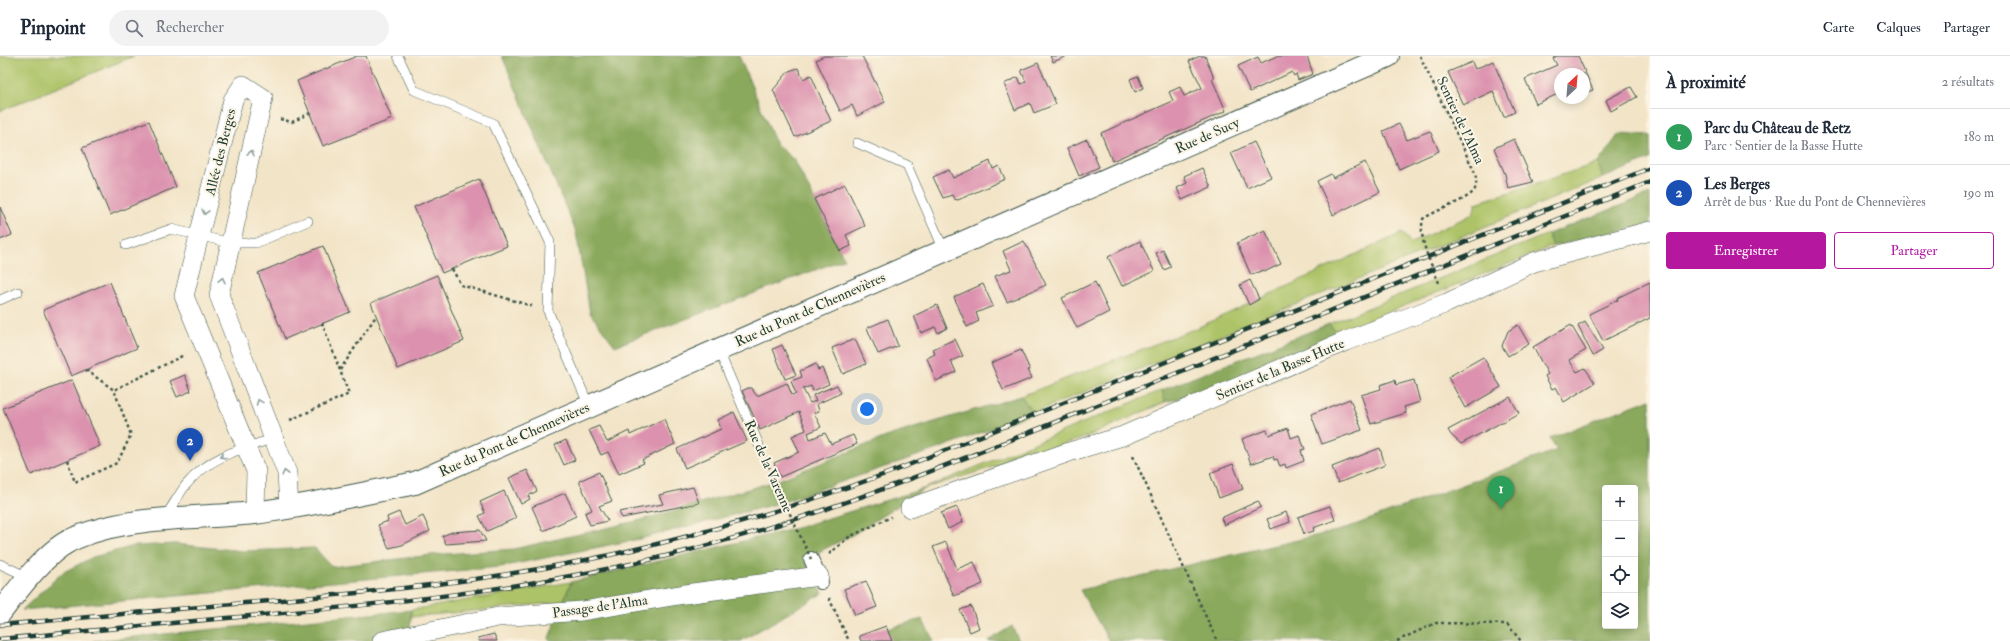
<!DOCTYPE html>
<html lang="fr">
<meta charset="utf-8">
<style>
:root{--surface:#fff;--page:#f2f2f3;--text:#1f2937;--muted:#747a83;--line:#e0e1e3;--accent:#b5179e}
body{margin:0;font-family:"IM FELL Double Pica",serif;background:var(--page);color:var(--text)}
.controls{position:absolute;right:12px;bottom:12px;display:grid;overflow:hidden;border-radius:4px;box-shadow:0 2px 10px #0003}
.controls button{width:36px;height:36px;display:grid;place-items:center;padding:0;border:0;border-bottom:1px solid var(--line);background:var(--surface);color:var(--text);font:20px sans-serif}
.compass{position:absolute;left:1554px;top:12px;width:36px;height:36px;border-radius:50%;background:var(--surface);box-shadow:0 2px 10px #0003;rotate:26deg}
.you{position:absolute;left:867px;top:353px;width:14px;height:14px;margin:-10px;border:3px solid #fff;border-radius:50%;background:#1a73e8;box-shadow:0 0 0 6px #1a73e833}
.badge{display:grid;place-items:center;width:26px;height:26px;border-radius:50%;background:var(--accent);color:#fff;font-size:13px;font-weight:700}
.pin{position:absolute;translate:-50% -33px;filter:drop-shadow(0 1px 2px #0008)}
.pin::after{content:'';position:absolute;top:21px;width:14px;height:12px;background:inherit;clip-path:polygon(0 0,100% 0,50% 100%)}
.list{margin:0;padding:0;list-style:none}
h2{display:flex;justify-content:space-between;align-items:center;height:52px;margin:0;padding:0 16px;font-size:17px}
h2 small{font-size:13px;font-weight:400;color:var(--muted)}
.list li{display:grid;grid-template-columns:26px 1fr auto;gap:12px;align-items:center;box-sizing:border-box;height:56px;padding:0 16px;border-top:1px solid var(--line)}
.list b{display:block;font-size:15px;white-space:nowrap}
.list p{margin:0;font-size:13px;white-space:nowrap;color:var(--muted)}
.list em{font-size:13px;font-style:normal;color:var(--muted)}
.actions{display:flex;gap:8px;padding:12px 16px}
.actions a{flex:1;padding:9px 0;border:1px solid var(--accent);border-radius:4px;text-align:center;font-size:14px;color:var(--accent)}
.actions .main{background:var(--accent);color:#fff}
.icon{flex:none;width:22px;height:22px;fill:none;stroke:currentColor;stroke-width:2;stroke-linecap:round;stroke-linejoin:round}
.map{position:relative;flex:none;width:1650px;height:585px;overflow:hidden}
header{display:flex;align-items:center;gap:24px;box-sizing:border-box;height:56px;padding:0 20px;background:var(--surface);border-bottom:1px solid var(--line)}
header strong{font-size:19px}
nav{display:flex;gap:22px;margin-inline-start:auto;font-size:14px}
.search{width:280px;height:36px;background:var(--page);display:flex;align-items:center;gap:10px;box-sizing:border-box;padding:0 14px;border-radius:22px;color:var(--muted);font-size:15px}
main{display:flex}
aside{flex:1;background:var(--surface)}
.map>svg:first-child{display:block}
</style>
<header>
<strong>Pinpoint</strong>
<div class="search"><svg class="icon" aria-label="search" viewBox="0 0 24 24"><circle cx="10" cy="10" r="6"/><path d="M15 15l6 6"/></svg>Rechercher</div>
<nav><a>Carte</a><a>Calques</a><a>Partager</a></nav>
</header>
<main>
<div class="map">
<svg width="1650" height="585" viewBox="0 0 1650 585">
<rect width="100%" height="100%" fill="#fcf5e5"/>
<filter id="ink" filterUnits="userSpaceOnUse"><feTurbulence type="fractalNoise" baseFrequency=".025" numOctaves="2"/><feDisplacementMap in="SourceGraphic" scale="8" xChannelSelector="R" yChannelSelector="G"/><feConvolveMatrix kernelMatrix="1 2 1 2 8 2 1 2 1" color-interpolation-filters="sRGB"/></filter>
<filter id="wash" filterUnits="userSpaceOnUse"><feTurbulence type="fractalNoise" baseFrequency=".012" numOctaves="4" result="noise"/><feDisplacementMap in="SourceGraphic" scale="16" xChannelSelector="R" yChannelSelector="G"/><feGaussianBlur stdDeviation="0.9" result="paint"/><feColorMatrix in="noise" values="0 0 0 0 0 0 0 0 0 0 0 0 0 0 0 0 0 1.4 0 .05"/><feComposite in="paint" operator="in"/></filter>
<g filter="url(#wash)">
<rect width="100%" height="100%" fill="#f2e4c7"/>
<g fill="#adc367" stroke="#66804e">
<polygon points="0,0 134,0 0,55"/>
<polygon points="1598,107 1603,122 1033,357 1021,340 1199,271 1402,177 1411,187 1473,158 1476,147"/>
<polygon points="1548,178 1553,190 1337,277 1329,268"/>
<polygon points="1162,334 1165,346 1084,382 926,432"/>
<polygon points="571,526 563,546 411,561 411,554"/>
</g>
<g fill="#8aa95c" stroke="#547348" fill-rule="evenodd">
<polygon points="502,0 739,0 776,88 795,105 844,203 615,290 590,257 576,176"/>
<polygon points="1619,78 1650,80 1650,103 1603,122 1598,107"/>
<polygon points="1650,138 1650,169 1553,190 1548,178"/>
<polygon points="1329,268 1337,277 1267,315 1218,333 1165,346 1162,334"/>
<polygon points="1021,340 1033,357 940,392 780,447 639,483 500,511 22,554 62,517 93,501 134,490 175,488 243,495 315,492 332,511 431,499 514,493 641,464 776,425 891,379"/>
<path d="M1650,343v242h-541l-29,-51 261,-60 216,-80 -7,-12zM1605,432h30v138h-30z"/>
<polygon points="926,432 854,478 805,503 823,537 741,585 550,585 549,582 571,526 790,474"/>
<polygon points="411,554 410,585 93,585"/>
<polygon points="922,563 934,585 878,585 877,576"/>
<polygon points="1012,570 1019,585 988,585"/>
</g>
<g id="blocks">
<g fill="#dc92ae">
<polygon points="357,0 366,0 392,63 323,90 297,25"/>
<polygon points="824,0 862,0 885,46 857,60 852,49 840,55 816,4"/>
<polygon points="1050,0 1067,0 1053,6"/>
<polygon points="1200,0 1205,0 1214,22 1212,23 1226,55 1112,105 1101,77 1173,45 1169,36 1180,31 1184,40 1202,32 1189,5"/>
<polygon points="1277,0 1307,0 1313,18 1298,24 1296,18 1294,20 1292,16 1250,36 1238,10 1258,1 1261,7"/>
<polygon points="1557,0 1578,0 1593,34 1584,37 1584,18 1560,18 1560,37 1536,48 1525,23 1557,9 1553,2"/>
<polygon points="1493,5 1515,56 1504,61 1493,35 1463,49 1448,16 1472,6 1475,13"/>
<polygon points="1038,7 1056,48 1034,57 1030,47 1015,54 1004,28 1018,21 1021,28 1026,26 1021,14"/>
<polygon points="798,12 803,23 811,19 831,65 795,81 773,34 789,15"/>
<polygon points="1138,20 1143,32 1135,36 1130,23"/>
<polygon points="1631,31 1637,41 1611,55 1606,44"/>
<polygon points="149,65 176,131 110,159 82,92"/>
<polygon points="1399,68 1407,84 1430,75 1439,95 1399,113 1383,75"/>
<polygon points="1087,83 1099,111 1079,120 1067,92"/>
<polygon points="1514,83 1533,126 1508,132 1505,118 1494,92"/>
<polygon points="1254,86 1271,121 1247,132 1231,97"/>
<polygon points="990,105 993,113 999,110 1005,123 958,144 954,143 952,139 943,142 933,121 949,114 953,122"/>
<polygon points="1365,106 1380,136 1333,159 1317,125 1331,118 1333,122"/>
<polygon points="1202,112 1211,131 1182,144 1177,132 1187,127 1184,120"/>
<polygon points="479,123 507,190 442,217 414,151"/>
<polygon points="845,128 865,170 846,179 851,190 840,195 814,143"/>
<polygon points="0,151 12,179 0,184"/>
<polygon points="1265,174 1281,208 1264,216 1263,214 1251,219 1237,187"/>
<polygon points="1024,185 1046,229 1007,246 995,220 1011,214 1003,195"/>
<polygon points="1140,185 1154,215 1122,230 1108,201"/>
<polygon points="323,190 350,256 285,283 258,217"/>
<polygon points="1163,194 1171,211 1164,214 1156,197"/>
<polygon points="437,219 464,285 398,313 371,247"/>
<polygon points="1250,224 1259,243 1249,249 1240,229"/>
<polygon points="110,226 137,292 71,320 43,254"/>
<polygon points="1095,226 1109,256 1077,272 1062,242"/>
<polygon points="1650,226 1650,262 1603,285 1589,258 1618,244 1617,242"/>
<polygon points="983,228 993,250 976,257 979,265 967,271 954,241"/>
<polygon points="937,249 947,272 938,277 935,271 921,277 914,260"/>
<polygon points="888,263 898,290 878,298 867,272"/>
<polygon points="1585,266 1603,294 1593,300 1578,270"/>
<polygon points="1518,269 1529,288 1508,300 1502,290 1508,275"/>
<polygon points="1571,269 1586,294 1569,304 1577,316 1585,312 1595,327 1564,346 1556,331 1552,333 1545,320 1548,318 1533,291"/>
<polygon points="855,283 866,308 843,318 832,292"/>
<polygon points="955,283 963,300 951,305 956,316 936,325 927,302 935,298 933,293"/>
<polygon points="782,289 796,319 785,323 773,293"/>
<polygon points="1021,294 1030,314 1028,314 1032,322 1003,334 991,307"/>
<polygon points="1483,301 1501,331 1465,352 1448,321"/>
<polygon points="816,308 818,314 822,312 829,328 813,335 811,330 803,333 810,347 816,345 813,339 837,329 841,337 817,348 819,355 814,357 821,371 808,377 810,383 825,377 831,388 853,379 857,388 780,421 774,407 799,396 792,380 806,374 799,356 760,374 742,335 748,332 751,332 757,340 787,327 792,339 796,338 791,325 802,321 800,315"/>
<polygon points="185,319 191,335 177,341 170,325"/>
<polygon points="72,324 100,390 31,419 3,352"/>
<polygon points="1395,324 1396,329 1414,324 1420,346 1404,351 1406,357 1371,368 1361,339 1381,333 1380,329"/>
<polygon points="1510,341 1519,357 1461,388 1451,379 1448,374"/>
<polygon points="1350,343 1362,374 1322,388 1311,358"/>
<polygon points="734,356 747,385 685,412 677,393 721,373 718,364"/>
<polygon points="664,363 675,388 642,404 644,407 619,418 608,396 601,399 589,374 599,370 607,386 629,375 630,379"/>
<polygon points="1288,372 1291,382 1299,379 1305,393 1301,394 1304,405 1286,412 1285,408 1280,410 1277,403 1274,404 1273,400 1251,408 1242,383 1267,374 1269,379"/>
<polygon points="566,384 575,404 564,409 555,389"/>
<polygon points="1380,392 1385,409 1338,427 1332,411"/>
<polygon points="1233,408 1243,433 1219,442 1210,417"/>
<polygon points="527,414 537,435 528,440 530,443 521,448 509,422"/>
<polygon points="599,416 612,445 599,450 608,465 590,469 585,457 592,454 579,425"/>
<polygon points="693,431 699,447 622,462 619,456 663,448 659,439"/>
<polygon points="504,435 516,462 487,475 479,460 485,457 480,446"/>
<polygon points="565,437 576,460 543,475 532,451"/>
<polygon points="1258,445 1261,451 1224,469 1221,462"/>
<polygon points="1330,450 1335,464 1313,472 1314,475 1304,478 1298,461"/>
<polygon points="957,451 963,466 948,473 941,457"/>
<polygon points="399,456 405,469 423,460 430,475 402,489 389,492 378,469 388,465 387,461"/>
<polygon points="1286,456 1290,466 1271,473 1267,463"/>
<polygon points="480,474 486,485 446,488 442,480 452,476"/>
<polygon points="946,486 957,513 974,506 983,528 954,540 933,491"/>
<polygon points="866,525 877,551 855,559 844,533"/>
<polygon points="971,550 979,572 970,576 960,554"/>
<polygon points="886,570 892,585 861,585 859,580"/>
<polygon points="494,578 497,585 479,585 478,582"/>
</g>
</g>
</g>
<g filter="url(#ink)">
<use href="#blocks" fill-opacity="0" stroke="#3f564a" stroke-width="1"/>
<g fill="none" stroke-linecap="round" stroke-linejoin="round">
<g stroke="#3f564a" stroke-width="10">
<g id="service">
<polyline points="398,0 414,34 493,67 550,186 548,255 589,350"/>
<polyline points="857,87 907,109 944,194"/>
<polyline points="126,189 171,173 231,187 256,187 308,165"/>
<polyline points="0,244 18,236"/>
<polyline points="718,293 759,389"/>
<path d="M165,461c7,-10 13,-21 20,-31 24,-29 54,-37 88,-47"/>
<polyline points="0,508 28,521"/>
</g>
</g>
<g stroke="#3f564a" stroke-width="16">
<polyline id="pedestrian" points="811,503 821,526"/>
</g>
<g stroke="#3f564a" stroke-width="20">
<g id="minor">
<polyline points="910,452 1069,396 1123,380 1346,285 1447,247 1534,206 1650,175"/>
<polyline points="255,456 256,415 184,240 233,44 243,29 263,42 219,239 287,417 289,452"/>
<polyline points="382,585 498,561 582,555 685,538 819,520"/>
</g>
</g>
<g stroke="#3f564a" stroke-width="24">
<path id="secondary" d="M0,557c17,-22 44,-59 69,-72 54,-26 126,-22 185,-28 54,-7 108,-19 161,-30l973,-427"/>
</g>
<g stroke="#3f564a" stroke-width="2.5" stroke-dasharray="3 3" stroke-linecap="butt">
<path d="M1420,0l55,117c1,5 2,10 0,16 -5,11 -40,21 -52,30 -5,21 8,44 16,64"/>
<polyline points="280,63 292,66 310,57"/>
<polyline points="452,213 461,229 532,250"/>
<polyline points="86,314 114,334"/>
<polyline points="340,314 376,260"/>
<polyline points="290,364 349,338 322,267"/>
<polyline points="1133,400 1217,585"/>
<polyline points="67,404 75,426 117,407 131,379 114,334 184,299"/>
<polyline points="766,404 782,441"/>
<polyline points="829,498 849,481 891,461"/>
<polyline points="829,542 849,585"/>
<polyline points="1397,585 1436,567 1507,568 1521,585"/>
</g>
<use href="#service" stroke="#fff" stroke-width="9"/>
<use href="#pedestrian" stroke="#fff" stroke-width="14"/>
<use href="#minor" stroke="#fff" stroke-width="19"/>
<use href="#secondary" stroke="#fff" stroke-width="22"/>
<g stroke="#1f3d34" stroke-width="4.5">
<g id="rail">
<path d="M0,569c82,-7 163,-15 245,-22 109,-9 218,-19 326,-40 109,-21 215,-53 320,-91l759,-304"/>
<path d="M0,583c72,-6 144,-14 216,-20 153,-13 305,-28 454,-64 160,-39 313,-104 465,-165 172,-70 343,-139 515,-208"/>
</g>
</g>
<use href="#rail" stroke="#fcf5e5" stroke-width="3" stroke-dasharray="9" stroke-linecap="butt"/>
<polyline stroke="#3f564a" stroke-width="2.5" stroke-dasharray="3 3" stroke-linecap="butt" points="782,441 811,503"/>
</g>
<defs><path id="oneway-chevron" d="M-2-3.5L2.5 0L-2 3.5" fill="none" stroke-width="1.6" stroke-linecap="round" stroke-linejoin="round"/></defs>
<g stroke="#8f9e9a">
<use href="#oneway-chevron" transform="translate(251 97) rotate(-77)"/>
<use href="#oneway-chevron" transform="translate(205 156) rotate(104)"/>
<use href="#oneway-chevron" transform="translate(222 224) rotate(-77)"/>
<use href="#oneway-chevron" transform="translate(259 346) rotate(-111)"/>
<use href="#oneway-chevron" transform="translate(223 400) rotate(153)"/>
<use href="#oneway-chevron" transform="translate(285 417) rotate(-104)"/>
</g>
</g>
<g text-anchor="middle" stroke-width="4" stroke-linejoin="round" paint-order="stroke">
<g font-size="14" fill="#1f3d34" stroke="#fcf5e5">
<text transform="translate(1461 64) rotate(65)" y="5">Sentier de l'Alma</text>
<text transform="translate(1207 79) rotate(-24)" y="5">Rue de Sucy</text>
<text transform="translate(220 96) rotate(-76)" y="5">Allée des Berges</text>
<text transform="translate(810 253) rotate(-24)" y="5">Rue du Pont de Chennevières</text>
<text transform="translate(1280 313) rotate(-23)" y="5">Sentier de la Basse Hutte</text>
<text transform="translate(514 383) rotate(-24)" y="5">Rue du Pont de Chennevières</text>
<text transform="translate(769 410) rotate(66)" y="5">Rue de la Varenne</text>
<text transform="translate(600 550) rotate(-8)" y="5">Passage de l'Alma</text>
</g>
</g>
</svg>
<div class="controls">
<button>+</button>
<button>−</button>
<button><svg class="icon" aria-label="locate" viewBox="0 0 24 24"><circle cx="12" cy="12" r="6"/><path d="M12 2v4M12 18v4M2 12h4M18 12h4"/></svg></button>
<button><svg class="icon" aria-label="layers" viewBox="0 0 24 24"><path d="M12 4l9 5-9 5-9-5zM3 14l9 5 9-5"/></svg></button>
</div>
<svg class="compass" viewBox="-18 -18 36 36"><path d="M0-13l5 13h-10z" fill="#e53935"/><path d="M0 13l5-13h-10z" fill="#747a83"/></svg>
<div class="you"></div>
<div class="pin badge" style="left:1501px;top:453px;background:#2e9e5b">1</div>
<div class="pin badge" style="left:190px;top:405px;background:#1a4fb4">2</div>
</div>
<aside>
<h2>À proximité<small>2 résultats</small></h2>
<ul class="list">
<li><span class="badge" style="background:#2e9e5b">1</span><div><b>Parc du Château de Retz</b><p>Parc · Sentier de la Basse Hutte</p></div><em>180 m</em></li>
<li><span class="badge" style="background:#1a4fb4">2</span><div><b>Les Berges</b><p>Arrêt de bus · Rue du Pont de Chennevières</p></div><em>190 m</em></li>
</ul>
<div class="actions"><a class="main">Enregistrer</a><a>Partager</a></div>
</aside>
</main>
